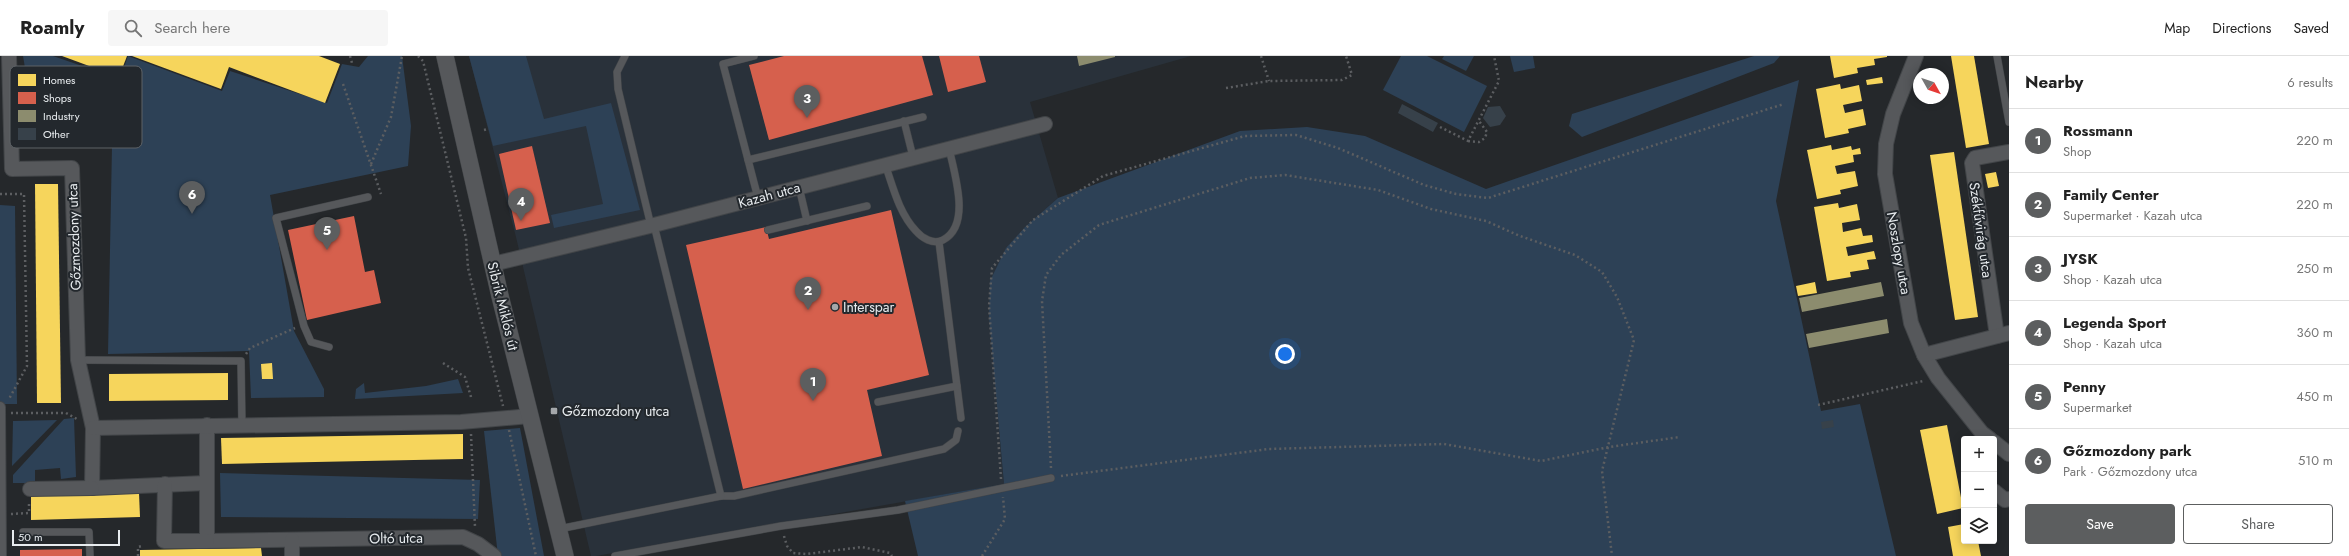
<!DOCTYPE html>
<meta charset="utf-8">
<style>
:root{--surface:#fff;--page:#f6f6f6;--text:#222;--muted:#767676;--line:#e0e0e0;--accent:#5c5e5f}
body{margin:0;font-family:Jost,sans-serif;background:var(--page);color:var(--text)}
.controls{position:absolute;right:12px;bottom:12px;display:grid;overflow:hidden;border-radius:4px;box-shadow:0 2px 10px #0003}
.controls button{width:36px;height:36px;display:grid;place-items:center;padding:0;border:0;border-bottom:1px solid var(--line);background:var(--surface);color:var(--text);font:20px sans-serif}
.compass{position:absolute;left:1913px;top:12px;width:36px;height:36px;border-radius:50%;background:var(--surface);box-shadow:0 2px 10px #0003;rotate:130deg}
.scale{position:absolute;left:12px;bottom:10px;width:108px;box-sizing:border-box;padding-left:4px;border:2px solid #e8ecef;border-top:0;font-size:11px;line-height:14px;white-space:nowrap;color:#e8ecef;-webkit-text-stroke:3px #23282d;paint-order:stroke}
.you{position:absolute;left:1285px;top:298px;width:14px;height:14px;margin:-10px;border:3px solid #fff;border-radius:50%;background:#1a73e8;box-shadow:0 0 0 6px #1a73e833}
.badge{display:grid;place-items:center;width:26px;height:26px;border-radius:50%;background:var(--accent);color:#fff;font-size:13px;font-weight:700}
.pin{position:absolute;translate:-50% -33px;filter:drop-shadow(0 1px 2px #0008)}
.pin::after{content:'';position:absolute;top:21px;width:14px;height:12px;background:inherit;clip-path:polygon(0 0,100% 0,50% 100%)}
.list{margin:0;padding:0;list-style:none}
h2{display:flex;justify-content:space-between;align-items:center;height:52px;margin:0;padding:0 16px;font-size:17px}
h2 small{font-size:13px;font-weight:400;color:var(--muted)}
.list li{display:grid;grid-template-columns:26px 1fr auto;gap:12px;align-items:center;box-sizing:border-box;height:64px;padding:0 16px;border-top:1px solid var(--line)}
.list b{display:block;font-size:15px;white-space:nowrap}
.list p{margin:0;font-size:13px;white-space:nowrap;color:var(--muted)}
.list em{font-size:13px;font-style:normal;color:var(--muted)}
.actions{display:flex;gap:8px;padding:12px 16px}
.actions a{flex:1;padding:9px 0;border:1px solid var(--accent);border-radius:4px;text-align:center;font-size:14px;color:var(--accent)}
.actions .main{background:var(--accent);color:#fff}
.icon{flex:none;width:22px;height:22px;fill:none;stroke:currentColor;stroke-width:2;stroke-linecap:round;stroke-linejoin:round}
.map{position:relative;flex:none;width:2009px;height:500px;overflow:hidden}
header{display:flex;align-items:center;gap:24px;box-sizing:border-box;height:56px;padding:0 20px;background:var(--surface);border-bottom:1px solid var(--line)}
header strong{font-size:19px}
nav{display:flex;gap:22px;margin-inline-start:auto;font-size:14px}
.search{width:280px;height:36px;background:var(--page);display:flex;align-items:center;gap:10px;box-sizing:border-box;padding:0 14px;border-radius:4px;color:var(--muted);font-size:15px}
main{display:flex}
aside{flex:1;background:var(--surface)}
.map>svg:first-child{display:block}
</style>
<header>
<strong>Roamly</strong>
<div class="search"><svg class="icon" aria-label="search" viewBox="0 0 24 24"><circle cx="10" cy="10" r="6"/><path d="M15 15l6 6"/></svg>Search here</div>
<nav><a>Map</a><a>Directions</a><a>Saved</a></nav>
</header>
<main>
<div class="map">
<svg width="2009" height="500" viewBox="0 0 2009 500">
<rect width="100%" height="100%" fill="#25282b"/>
<polygon fill="#29313a" points="469,0 1191,0 1030,46 1058,142 1026,170 989,262 1004,428 596,500 591,500 516,181"/>
<g fill="#2d4156">
<polygon points="23,0 53,0 120,23 128,0 222,35 230,15 327,47 342,8 359,11 368,0 402,0 411,70 408,110 270,139 294,275 324,333 324,341 251,342 249,295 108,298 112,90 38,89"/>
<polygon points="469,0 526,0 544,63 611,47 640,154 554,172 551,159 603,148 586,70 493,90"/>
<polygon points="1401,0 1427,0 1487,30 1464,76 1383,34"/>
<polygon points="1444,0 1474,0 1466,15 1442,3"/>
<polygon points="1510,0 1533,0 1535,12 1514,16"/>
<polygon points="1754,0 1780,0 1774,7 1582,81 1569,70 1572,58"/>
<polygon points="1799,24 1776,145 1821,355 1860,348 1896,500 918,500 905,445 1004,428 989,262 990,225 1006,192 1026,170 1058,142 1240,75 1307,71 1365,80 1486,133"/>
<polygon points="0,149 15,150 17,348 0,348"/>
<polygon points="458,323 463,337 355,343 356,333 364,327 365,337 426,330"/>
<polygon points="74,362 76,421 61,423 60,412 35,414 35,427 13,427 13,419 64,363"/>
<polygon points="57,364 12,410 13,365"/>
<polygon points="520,372 544,500 498,500 484,375"/>
<polygon points="220,417 480,424 478,463 221,461"/>
</g>
<g fill="#f6d55c">
<polygon points="62,0 127,0 119,21"/>
<polygon points="132,0 319,0 340,8 325,47 229,11 221,33"/>
<polygon points="1830,0 1887,0 1887,1 1874,3 1875,9 1857,12 1858,17 1834,22"/>
<polygon points="1951,0 1974,0 1989,88 1966,92"/>
<polygon points="1882,21 1883,27 1867,29 1866,24"/>
<polygon points="1840,28 1841,33 1859,29 1862,45 1843,49 1845,57 1863,53 1866,69 1848,73 1849,77 1825,82 1816,33"/>
<polygon points="1831,89 1832,94 1851,90 1852,94 1860,92 1861,98 1853,99 1854,106 1835,110 1837,118 1855,115 1858,130 1840,134 1841,138 1817,143 1807,94"/>
<polygon points="1954,96 1978,261 1955,264 1930,99"/>
<polygon points="1996,116 1999,130 1988,132 1985,118"/>
<polygon points="35,128 58,128 61,347 37,347"/>
<polygon points="1838,147 1839,152 1857,148 1860,164 1842,167 1843,176 1861,172 1863,180 1872,179 1873,186 1846,191 1848,200 1874,195 1876,203 1867,204 1869,213 1850,216 1851,221 1827,225 1814,151"/>
<polygon points="1815,226 1817,237 1798,240 1796,230"/>
<polygon points="272,307 273,323 262,323 261,308"/>
<polygon points="228,317 228,344 109,345 109,318"/>
<polygon points="1947,369 1963,452 1937,458 1920,374"/>
<polygon points="463,378 463,403 222,408 221,382"/>
<polygon points="139,437 140,461 31,464 31,440"/>
<polygon points="1964,468 1964,485 1978,485 1981,500 1953,500 1948,471"/>
<polygon points="261,492 262,500 140,500 140,494"/>
</g>
<g fill="#d6604d">
<polygon points="784,0 922,0 933,39 769,84 749,9"/>
<polygon points="939,0 979,0 986,26 948,36"/>
<polygon points="532,90 550,167 516,174 499,98"/>
<polygon points="891,154 929,319 867,334 882,400 743,433 686,189 766,171 769,183"/>
<polygon points="354,160 365,216 374,214 381,247 307,264 288,174"/>
<polygon points="82,493 82,500 20,500 20,494"/>
</g>
<g fill="#8c8c6e">
<polygon points="1077,0 1115,0 1115,1 1079,10"/>
<polygon points="1881,226 1884,240 1802,256 1799,242"/>
<polygon points="1887,263 1889,277 1809,292 1806,278"/>
</g>
<g fill="#37414a">
<polygon points="1402,48 1438,67 1433,76 1398,57"/>
<polygon points="1500,50 1506,60 1500,69 1490,71 1483,62 1488,51"/>
<polygon points="1833,364 1834,371 1822,373 1821,366"/>
</g>
<g fill="none" stroke-linecap="round" stroke-linejoin="round">
<g stroke="#424548" stroke-width="8">
<g id="service">
<polyline points="625,0 617,16 618,33 651,170"/>
<polyline points="754,0 723,8 758,142"/>
<polyline points="1997,0 2009,66"/>
<polyline points="904,65 913,101"/>
<polyline points="748,104 923,61"/>
<path d="M885,108c8,23 14,49 31,67 6,7 17,14 27,9 29,-15 11,-67 6,-92"/>
<polyline points="799,131 807,165"/>
<polyline points="768,174 867,150"/>
<polyline points="939,186 961,362"/>
<polyline points="329,291 311,286 304,270 276,162 368,141"/>
<polyline points="78,304 241,305 242,371"/>
<polyline points="878,346 957,330"/>
<polyline points="721,440 734,440 944,393 956,384 958,375"/>
<polyline points="559,473 721,440 654,169"/>
<polyline points="23,476 89,476 90,500"/>
<polyline points="615,500 781,470 898,454 1051,422"/>
</g>
</g>
<g stroke="#424548" stroke-width="12">
<polyline id="pedestrian" points="0,351 1,500"/>
</g>
<g stroke="#424548" stroke-width="16">
<g id="minor">
<polyline points="9,0 12,113 72,112 78,304 93,372 92,432 206,427"/>
<polyline points="1916,0 1893,58 1886,88 1885,118 1911,267 1924,299 1938,322 1982,377 1990,383"/>
<polyline points="493,208 654,169 1045,68"/>
<polyline points="1997,280 1972,107 1975,102 2009,96"/>
<polyline points="1924,299 2009,277"/>
<polyline points="207,369 207,485 463,481 478,488 494,500"/>
<polyline points="93,372 461,366 530,360"/>
<polyline points="1994,386 2009,398"/>
<polyline points="165,428 164,485 207,485"/>
<polyline points="30,433 92,432"/>
<polyline points="1994,435 2005,444 2009,443"/>
<polyline points="292,500 292,484"/>
</g>
</g>
<g stroke="#424548" stroke-width="18">
<polyline id="tertiary" points="445,0 500,240 565,500"/>
</g>
<g stroke="#5c5e61" stroke-width="2.5" stroke-dasharray="2 3" stroke-linecap="butt">
<polyline points="350,0 352,7"/>
<polyline points="418,0 423,5 466,182 468,212 503,350"/>
<polyline points="1261,0 1269,25"/>
<polyline points="343,28 381,138"/>
<polyline points="1226,32 1269,25 1342,24 1352,19 1346,0"/>
<polyline points="1440,71 1468,85 1499,25 1494,0"/>
<polyline points="484,74 488,73"/>
<polyline points="1468,85 1479,86 1485,82 1487,76 1479,65"/>
<polyline points="371,108 391,61 402,0"/>
<polyline points="0,138 24,138 27,310 9,343"/>
<polyline points="246,298 250,292 295,272"/>
<polyline points="443,307 465,321 471,341"/>
<polyline points="1818,349 1923,325"/>
<polyline points="11,357 66,357 77,363"/>
<polyline points="509,374 536,500"/>
<polyline points="471,378 475,471"/>
<polyline points="1051,412 1042,245 1046,219 1061,199 1099,169 1250,122 1285,119 1378,134 1431,153 1486,165 1520,180 1575,199 1602,216 1617,241 1634,284 1602,415 1612,500"/>
<polyline points="1061,420 1269,393 1444,388 1541,405 1609,391 1680,381"/>
<polyline points="1001,423 989,250 992,212 1033,164 1103,120 1245,80 1296,79 1338,92 1424,129 1456,138 1488,142 1784,48"/>
<polyline points="11,458 29,457 29,446"/>
<polyline points="784,480 787,490 793,497 807,498 862,491 890,497 892,500"/>
<polyline points="138,500 138,491 142,490"/>
<polyline points="982,500 1005,463 1003,441"/>
</g>
<use href="#service" stroke="#56585b" stroke-width="7"/>
<use href="#pedestrian" stroke="#56585b" stroke-width="10"/>
<use href="#minor" stroke="#56585b" stroke-width="14"/>
<use href="#tertiary" stroke="#56585b" stroke-width="17"/>
</g>
<g fill="#a4a7aa" stroke="#23282d" stroke-width="1.5">
<circle cx="835" cy="251" r="4"/>
<rect x="550" y="351" width="8" height="8" rx="2"/>
</g>
<g text-anchor="middle" stroke-width="4" stroke-linejoin="round" paint-order="stroke">
<g font-size="14" fill="#e8ecef" stroke="#23282d">
<text transform="translate(769 139) rotate(-15)" y="5">Kazah utca</text>
<text transform="translate(1981 174) rotate(82)" y="5">Székfűvirág utca</text>
<text transform="translate(74 181) rotate(-92)" y="5">Gőzmozdony utca</text>
<text transform="translate(1899 197) rotate(80)" y="5">Noszlopy utca</text>
<text transform="translate(503 250) rotate(76)" y="5">Sibrik Miklós út</text>
<text transform="translate(396 482) rotate(-1)" y="5">Oltó utca</text>
</g>
<g font-size="14" fill="#e8ecef" stroke="#23282d" text-anchor="start">
<text x="843" y="256">Interspar</text>
<text x="562" y="360">Gőzmozdony utca</text>
</g>
</g>
<rect x="10" y="10" width="132" height="82" rx="6" fill="#23282d" stroke="#5e6367" stroke-width="1"/>
<rect x="18" y="18" width="18" height="12" fill="#f6d55c"/>
<rect x="18" y="36" width="18" height="12" fill="#d6604d"/>
<rect x="18" y="54" width="18" height="12" fill="#8c8c6e"/>
<rect x="18" y="72" width="18" height="12" fill="#37414a"/>
<g font-size="11" fill="#e8ecef">
<text x="43" y="28">Homes</text>
<text x="43" y="46">Shops</text>
<text x="43" y="64">Industry</text>
<text x="43" y="82">Other</text>
</g>
</svg>
<div class="controls">
<button>+</button>
<button>−</button>
<button><svg class="icon" aria-label="layers" viewBox="0 0 24 24"><path d="M12 4l9 5-9 5-9-5zM3 14l9 5 9-5"/></svg></button>
</div>
<svg class="compass" viewBox="-18 -18 36 36"><path d="M0-13l5 13h-10z" fill="#e53935"/><path d="M0 13l5-13h-10z" fill="#767676"/></svg>
<div class="scale">50 m</div>
<div class="you"></div>
<div class="pin badge" style="left:813px;top:345px">1</div>
<div class="pin badge" style="left:808px;top:254px">2</div>
<div class="pin badge" style="left:807px;top:62px">3</div>
<div class="pin badge" style="left:521px;top:165px">4</div>
<div class="pin badge" style="left:327px;top:194px">5</div>
<div class="pin badge" style="left:192px;top:158px">6</div>
</div>
<aside>
<h2>Nearby<small>6 results</small></h2>
<ul class="list">
<li><span class="badge">1</span><div><b>Rossmann</b><p>Shop</p></div><em>220 m</em></li>
<li><span class="badge">2</span><div><b>Family Center</b><p>Supermarket · Kazah utca</p></div><em>220 m</em></li>
<li><span class="badge">3</span><div><b>JYSK</b><p>Shop · Kazah utca</p></div><em>250 m</em></li>
<li><span class="badge">4</span><div><b>Legenda Sport</b><p>Shop · Kazah utca</p></div><em>360 m</em></li>
<li><span class="badge">5</span><div><b>Penny</b><p>Supermarket</p></div><em>450 m</em></li>
<li><span class="badge">6</span><div><b>Gőzmozdony park</b><p>Park · Gőzmozdony utca</p></div><em>510 m</em></li>
</ul>
<div class="actions"><a class="main">Save</a><a>Share</a></div>
</aside>
</main>
